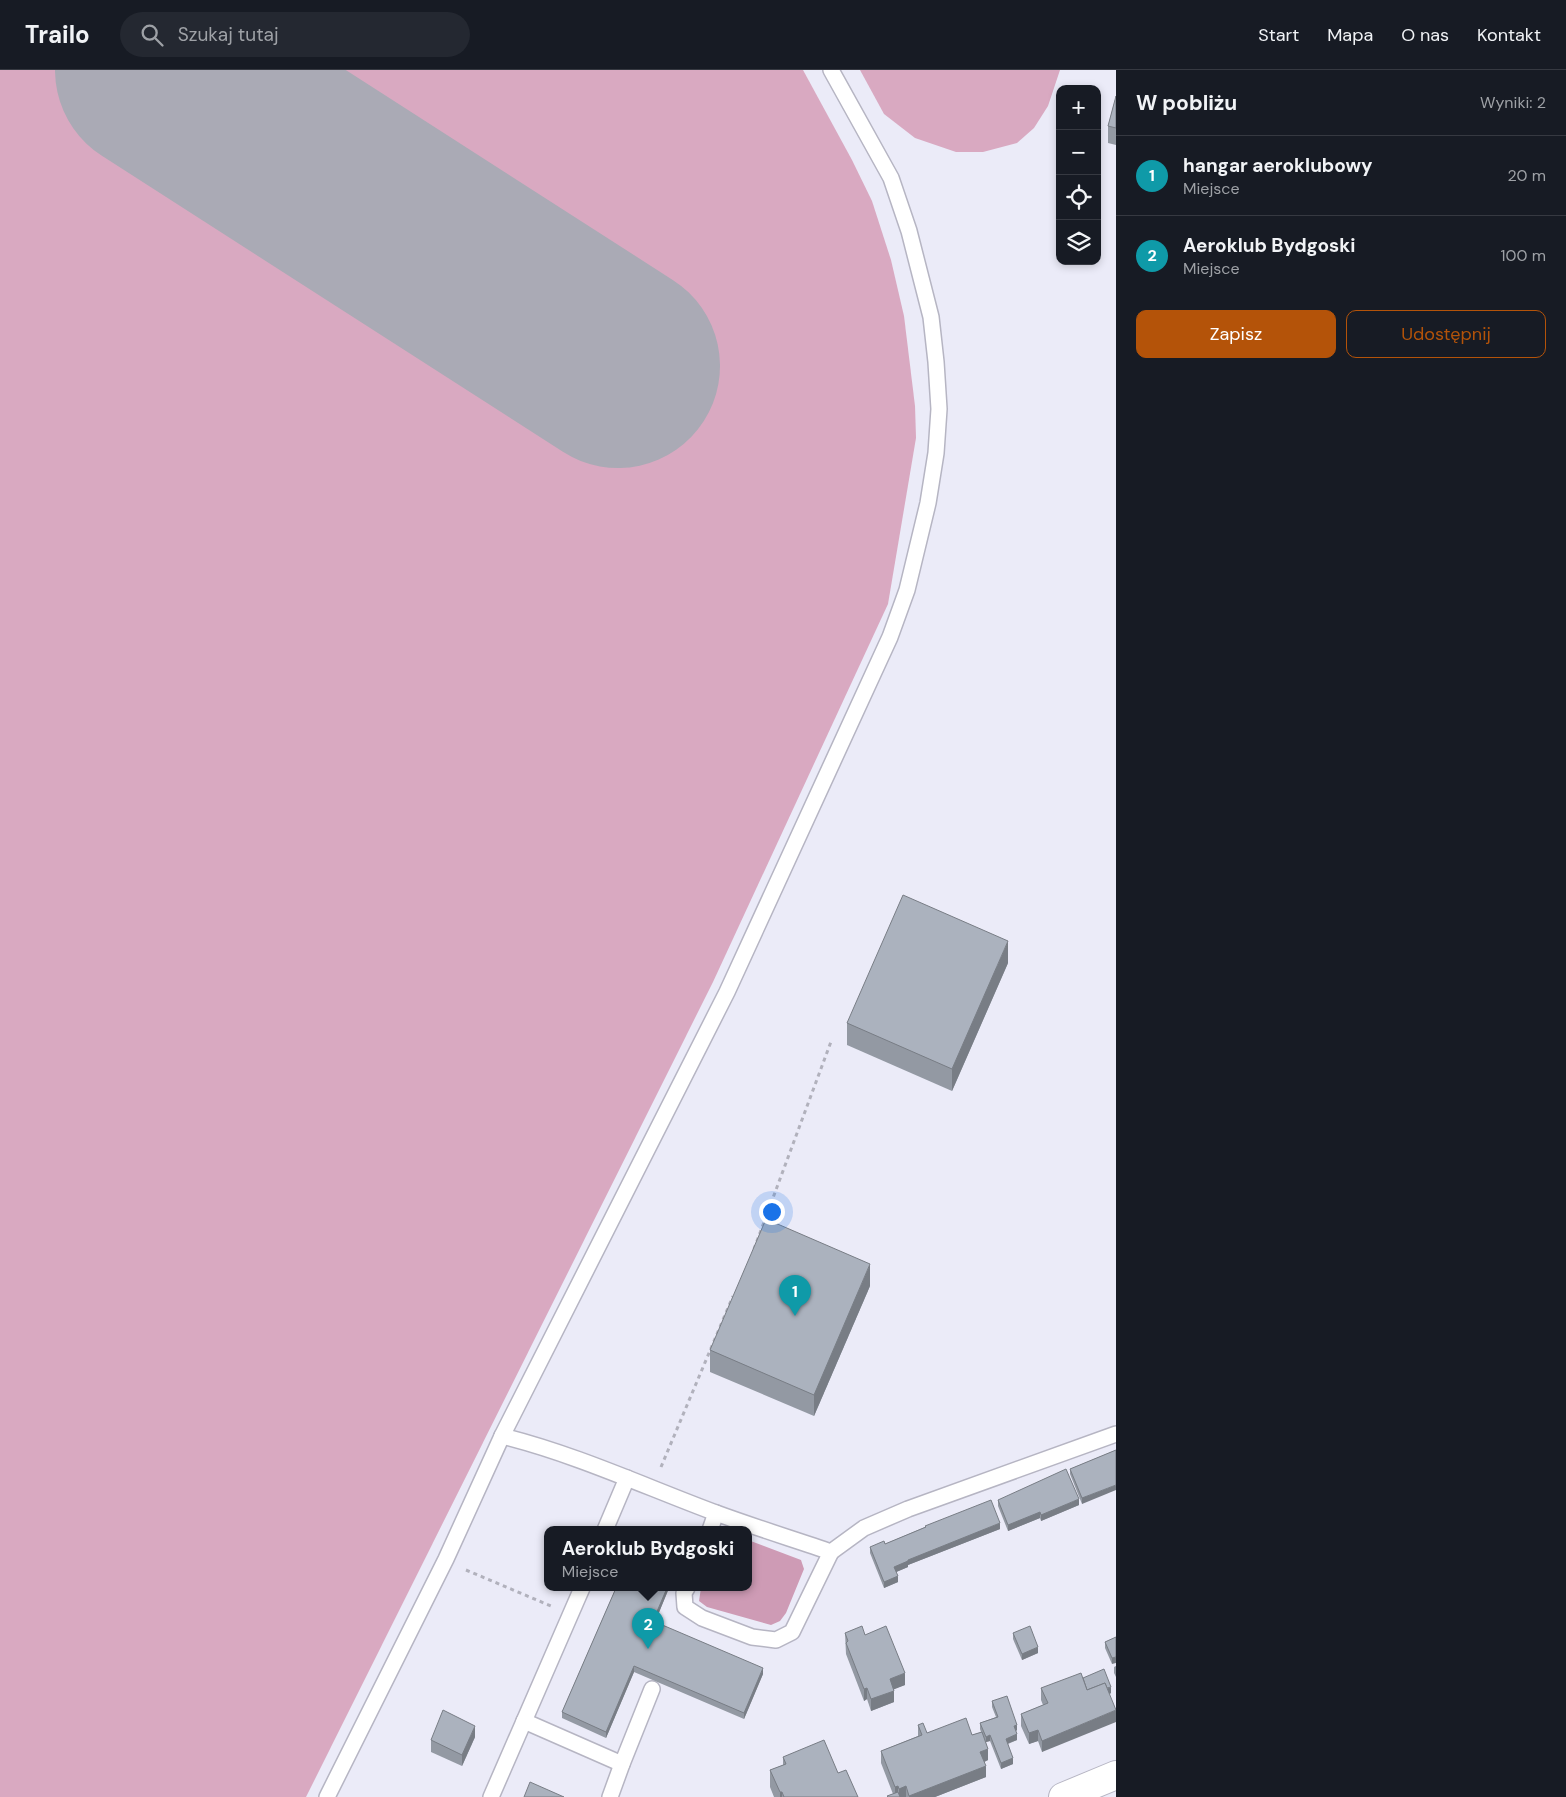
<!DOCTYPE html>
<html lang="pl">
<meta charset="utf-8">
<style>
:root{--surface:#171b24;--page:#242831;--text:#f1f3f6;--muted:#9ea1a6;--line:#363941;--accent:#b45309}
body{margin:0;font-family:"DM Sans",sans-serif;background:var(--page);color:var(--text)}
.controls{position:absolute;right:15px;top:15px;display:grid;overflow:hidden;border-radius:10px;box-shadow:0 2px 8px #0003}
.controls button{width:45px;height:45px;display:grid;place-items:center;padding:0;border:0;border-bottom:1px solid var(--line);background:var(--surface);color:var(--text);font:25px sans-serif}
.you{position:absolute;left:771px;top:1141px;width:18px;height:18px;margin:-12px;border:4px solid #fff;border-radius:50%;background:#1a73e8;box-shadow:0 0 0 8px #1a73e833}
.badge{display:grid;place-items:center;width:32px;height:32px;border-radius:50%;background:var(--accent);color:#fff;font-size:16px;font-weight:700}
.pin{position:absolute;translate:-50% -41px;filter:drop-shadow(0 1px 2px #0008)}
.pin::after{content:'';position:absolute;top:26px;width:18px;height:15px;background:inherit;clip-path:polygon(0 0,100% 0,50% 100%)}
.popup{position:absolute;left:544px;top:1456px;width:208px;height:65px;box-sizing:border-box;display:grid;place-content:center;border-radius:10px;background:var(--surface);filter:drop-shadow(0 1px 4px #0005);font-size:16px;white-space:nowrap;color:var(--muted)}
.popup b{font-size:19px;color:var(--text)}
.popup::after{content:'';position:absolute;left:50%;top:100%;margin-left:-10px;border:10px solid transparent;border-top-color:var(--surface)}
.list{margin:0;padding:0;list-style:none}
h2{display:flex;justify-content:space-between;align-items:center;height:65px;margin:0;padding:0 20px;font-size:21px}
h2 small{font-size:16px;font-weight:400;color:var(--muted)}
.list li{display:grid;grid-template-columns:32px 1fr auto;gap:15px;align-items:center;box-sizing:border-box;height:80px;padding:0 20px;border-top:1px solid var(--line)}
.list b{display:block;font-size:19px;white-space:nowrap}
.list p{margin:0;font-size:16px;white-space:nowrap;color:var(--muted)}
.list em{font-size:16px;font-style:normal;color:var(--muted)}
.actions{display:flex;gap:10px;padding:15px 20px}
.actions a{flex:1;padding:11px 0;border:1px solid var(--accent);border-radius:10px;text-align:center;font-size:18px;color:var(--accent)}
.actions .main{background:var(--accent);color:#fff}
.icon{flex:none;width:28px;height:28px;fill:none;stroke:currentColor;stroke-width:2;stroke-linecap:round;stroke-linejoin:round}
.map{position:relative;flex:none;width:1116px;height:1727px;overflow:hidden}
header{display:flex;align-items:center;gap:30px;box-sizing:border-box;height:70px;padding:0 25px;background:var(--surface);border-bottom:1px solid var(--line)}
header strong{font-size:24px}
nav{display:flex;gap:28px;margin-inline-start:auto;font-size:18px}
.search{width:350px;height:45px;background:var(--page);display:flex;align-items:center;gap:12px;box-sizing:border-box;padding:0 18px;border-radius:28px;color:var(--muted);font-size:19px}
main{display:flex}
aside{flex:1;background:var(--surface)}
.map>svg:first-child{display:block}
</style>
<header>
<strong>Trailo</strong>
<div class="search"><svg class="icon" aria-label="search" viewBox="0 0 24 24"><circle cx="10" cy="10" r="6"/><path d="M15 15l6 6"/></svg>Szukaj tutaj</div>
<nav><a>Start</a><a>Mapa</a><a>O nas</a><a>Kontakt</a></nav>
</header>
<main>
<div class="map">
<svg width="1116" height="1727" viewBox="0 0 1116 1727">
<rect width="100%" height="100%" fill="#ebebf8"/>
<g fill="#d9a9c1">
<polygon points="0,0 803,0 852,90 872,131 891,190 904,246 915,336 916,368 888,534 713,912 306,1727 0,1727"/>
<polygon points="860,0 1060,0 1048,36 1034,58 1017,73 983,82 956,82 915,68 884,44"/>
</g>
<polygon fill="#ce9bb5" points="748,1470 801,1490 804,1499 786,1543 780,1551 771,1555 707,1537 699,1531 701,1518 748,1518"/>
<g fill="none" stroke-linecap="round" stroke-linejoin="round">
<polyline stroke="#aaaab5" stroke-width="204" points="157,0 618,296"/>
<g stroke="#b6b5c3" stroke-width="18">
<g id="service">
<path d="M502,1366c73,18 144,51 214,77 38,14 77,26 115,39l33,-24 44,-19 208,-75"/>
<polyline points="605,1460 627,1408"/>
<polyline points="710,1460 716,1443"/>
<polyline points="687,1518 684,1523 685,1537 702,1548 752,1567 776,1570 792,1562 831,1482"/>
<polyline points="524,1651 622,1694"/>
<polyline points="327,1727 446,1489 502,1366 727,922 890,567 907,520 928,433 936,383 939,339 936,292 931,247 909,161 891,108 831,0"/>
<polyline points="491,1727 582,1518"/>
<polyline points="610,1727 622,1694 652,1619"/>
</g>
</g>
<g stroke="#b6b5c3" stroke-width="30">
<polyline id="minor" points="1063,1727 1116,1705"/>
</g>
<g stroke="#b1b1bc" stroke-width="3" stroke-dasharray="4 4" stroke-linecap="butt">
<polyline points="754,1179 832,969"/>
<polyline points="661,1397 733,1226"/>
<polyline points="466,1500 551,1536"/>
</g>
<use href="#service" stroke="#fff" stroke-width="15"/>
<use href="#minor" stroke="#fff" stroke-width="28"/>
</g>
<g fill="#9399a3">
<polygon points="1116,26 1116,75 1108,73 1108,56"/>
<polygon points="1008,893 952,1021 847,975 847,953"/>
<polygon points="870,1216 814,1346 710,1302 710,1280"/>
<polygon points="1116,1380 1082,1434 1070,1404 1070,1399"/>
<polygon points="998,1430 1079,1435 1041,1451 1040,1448 1008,1461 998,1436"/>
<polygon points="925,1456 1000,1459 908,1495 908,1497 896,1502 898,1512 884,1518 870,1483 870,1477 885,1474 925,1457"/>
<polygon points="616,1518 669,1518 655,1552 763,1604 744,1649 634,1602 606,1668 562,1648 562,1642"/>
<polygon points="845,1563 865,1565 905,1615 893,1619 894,1632 871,1641 867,1629 864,1631 846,1584"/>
<polygon points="1013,1563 1038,1583 1022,1590 1013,1569"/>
<polygon points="1116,1567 1112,1594 1105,1578 1105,1572"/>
<polygon points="1116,1596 1116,1607 1114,1603 1114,1597"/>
<polygon points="1083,1608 1111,1623 1042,1682 1038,1671 1029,1674 1021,1656 1021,1644 1043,1635 1041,1630 1041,1618"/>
<polygon points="992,1631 1017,1660 1016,1661 1017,1670 1008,1674 1013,1694 1001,1699 990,1671 986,1672 988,1690 984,1692 986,1707 935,1727 887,1727 893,1724 881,1693 881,1681 918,1666 918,1655 927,1663 972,1665 981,1662 980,1659 980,1653 996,1647 992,1637"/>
<polygon points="475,1667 462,1696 431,1682 431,1670"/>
<polygon points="783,1687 838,1703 858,1727 774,1727 770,1717 770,1700 783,1695"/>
</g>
<g fill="#787d85">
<polygon points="1008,871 1008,893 952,1021 952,999"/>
<polygon points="870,1194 870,1216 814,1346 814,1325"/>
<polygon points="1116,1415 1116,1420 1082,1434 1082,1428"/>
<polygon points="1079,1429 1079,1435 1041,1451 1041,1445"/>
<polygon points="1040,1442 1040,1448 1008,1461 1008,1455"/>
<polygon points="1000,1453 1000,1459 908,1495 908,1497 894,1503 894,1497 908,1490"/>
<polygon points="898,1506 898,1512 884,1518 884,1512"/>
<polygon points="667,1518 669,1518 653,1557 653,1551"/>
<polygon points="1038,1577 1038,1583 1022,1590 1022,1584"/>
<polygon points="1116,1587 1116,1593 1112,1594 1112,1588"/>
<polygon points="634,1596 634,1602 606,1668 606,1662"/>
<polygon points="763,1598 763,1604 744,1649 744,1643"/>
<polygon points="905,1603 905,1615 890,1621 890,1609"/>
<polygon points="1111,1617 1111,1623 1088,1632 1088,1626"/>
<polygon points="867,1618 867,1629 864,1631 864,1619"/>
<polygon points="894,1621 894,1632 871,1641 871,1629"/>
<polygon points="1116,1640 1116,1652 1042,1682 1042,1671"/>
<polygon points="1017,1655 1017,1660 1014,1662 1014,1656"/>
<polygon points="475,1656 475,1667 462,1696 462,1685"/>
<polygon points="1038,1660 1038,1671 1029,1674 1029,1663"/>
<polygon points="1017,1664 1017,1670 1006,1674 1006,1669"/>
<polygon points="990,1665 990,1671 986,1672 986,1667"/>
<polygon points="988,1679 988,1690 980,1694 980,1682"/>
<polygon points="1013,1688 1013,1694 1001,1699 1001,1693"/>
<polygon points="986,1696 986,1707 935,1727 909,1727 909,1726"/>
<polygon points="898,1716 898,1727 895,1727 895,1717"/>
<polygon points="906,1716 906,1727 899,1727 899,1719"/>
<rect x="780" y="1722" width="2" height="5"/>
</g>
<g fill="#abb2be" stroke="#787d85">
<polygon points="1116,26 1116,58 1108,56"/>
<polygon points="903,825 1008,871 952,999 847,953"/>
<polygon points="766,1149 870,1194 814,1325 710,1280"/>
<polygon points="1116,1380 1116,1415 1082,1428 1070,1399"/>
<polygon points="1066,1399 1079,1429 1041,1445 1040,1442 1008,1455 998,1430"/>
<polygon points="991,1430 1000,1453 908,1490 908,1491 894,1497 898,1506 884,1512 870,1477 884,1471 885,1474 926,1457 925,1456"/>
<polygon points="616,1518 667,1518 653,1551 763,1598 744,1643 634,1596 606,1662 562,1642"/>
<polygon points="862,1556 865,1565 886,1556 905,1603 890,1609 894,1621 871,1629 867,1618 864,1619 846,1573 848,1571 845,1563"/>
<polygon points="1030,1556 1038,1577 1022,1584 1013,1563"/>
<polygon points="1116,1567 1116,1587 1112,1588 1105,1572"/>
<polygon points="1104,1599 1111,1617 1107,1618 1105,1613 1087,1620 1083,1608"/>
<polygon points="1081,1603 1087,1620 1105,1613 1116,1640 1042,1671 1038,1660 1029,1663 1021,1644 1048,1633 1041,1618"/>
<polygon points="1007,1626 1017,1655 1014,1656 1017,1664 1006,1669 1013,1688 1001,1693 990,1665 986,1667 980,1653 998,1647 992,1631"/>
<polygon points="443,1640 475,1656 462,1685 431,1670"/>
<polygon points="966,1648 972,1665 982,1662 988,1679 980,1682 986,1696 909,1726 906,1716 899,1719 898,1716 895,1717 881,1681 922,1665 918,1655 923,1653 927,1663"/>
<polygon points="824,1670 838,1703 846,1700 858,1727 784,1727 782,1722 780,1722 770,1700 786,1694 783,1687"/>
<polygon points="530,1712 564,1727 524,1727"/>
<polygon points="898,1722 900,1727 888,1727 887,1726"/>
</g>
</svg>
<div class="controls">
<button>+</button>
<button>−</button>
<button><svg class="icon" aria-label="locate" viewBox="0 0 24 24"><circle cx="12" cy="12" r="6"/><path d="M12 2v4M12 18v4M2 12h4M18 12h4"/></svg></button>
<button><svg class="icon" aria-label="layers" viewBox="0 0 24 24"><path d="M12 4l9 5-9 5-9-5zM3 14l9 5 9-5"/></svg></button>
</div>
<div class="you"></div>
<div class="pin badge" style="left:795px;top:1246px;background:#0f9aa8">1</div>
<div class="pin badge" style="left:648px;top:1579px;background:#0f9aa8">2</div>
<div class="popup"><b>Aeroklub Bydgoski</b>Miejsce</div>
</div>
<aside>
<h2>W pobliżu<small>Wyniki: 2</small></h2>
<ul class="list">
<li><span class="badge" style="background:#0f9aa8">1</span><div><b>hangar aeroklubowy</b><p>Miejsce</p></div><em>20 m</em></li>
<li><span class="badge" style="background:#0f9aa8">2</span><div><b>Aeroklub Bydgoski</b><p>Miejsce</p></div><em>100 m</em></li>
</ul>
<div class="actions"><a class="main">Zapisz</a><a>Udostępnij</a></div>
</aside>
</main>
